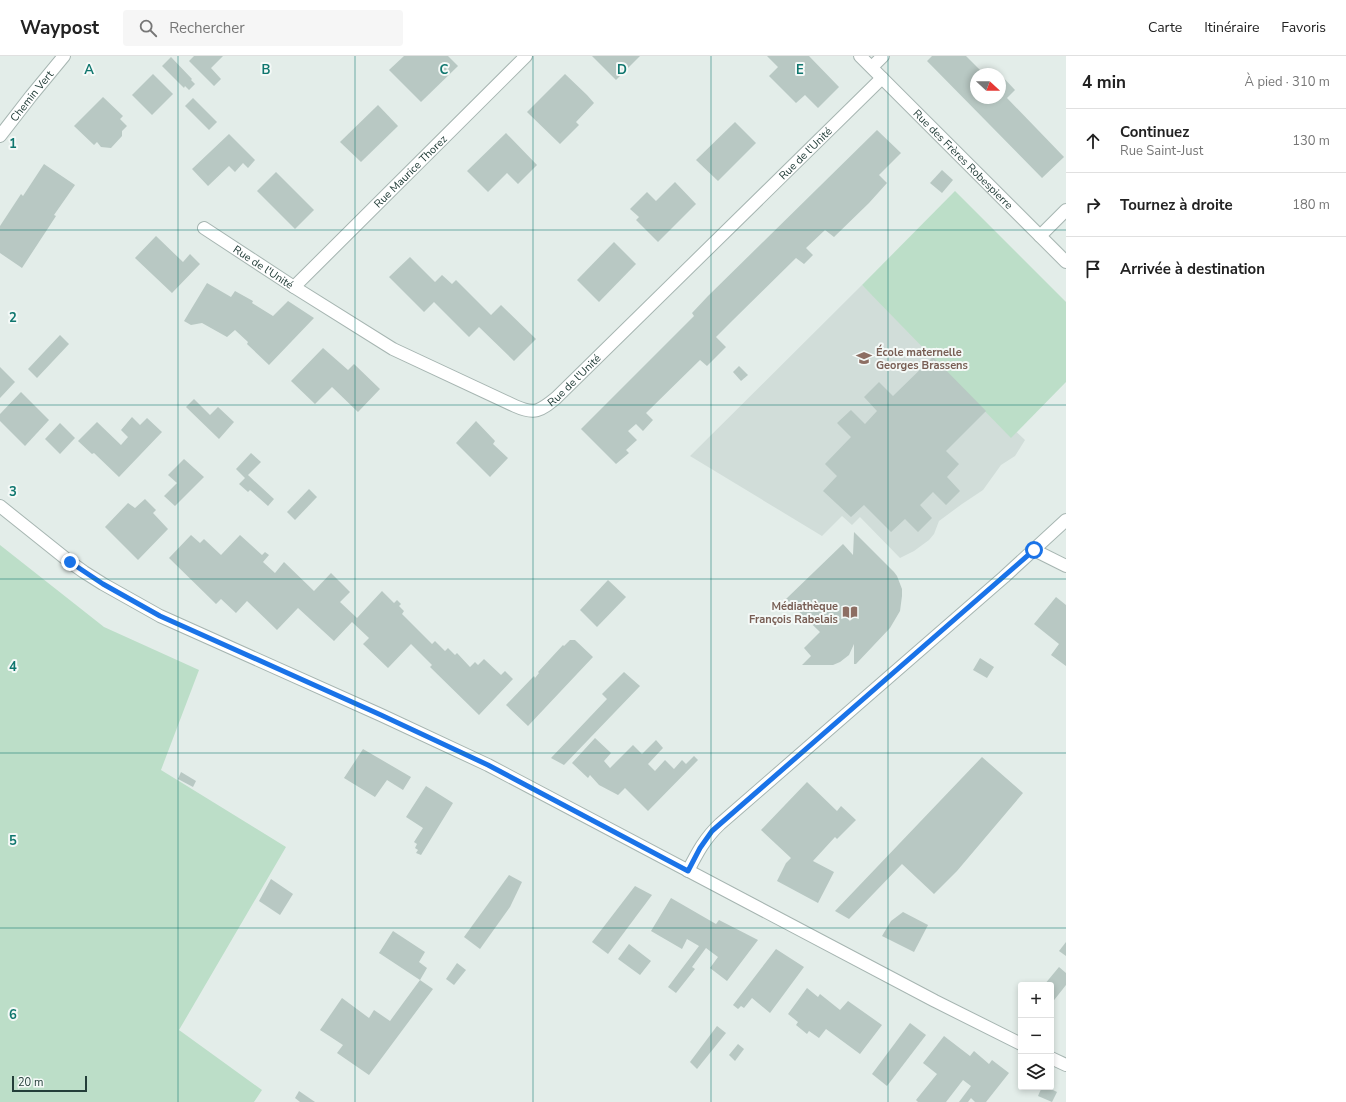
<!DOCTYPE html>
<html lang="fr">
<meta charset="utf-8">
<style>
:root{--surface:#fff;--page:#f6f6f6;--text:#222;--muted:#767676;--line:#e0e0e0}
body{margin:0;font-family:"Nunito Sans",sans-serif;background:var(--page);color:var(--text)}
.controls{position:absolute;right:12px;bottom:12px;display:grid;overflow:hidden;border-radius:4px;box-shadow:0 2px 6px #0003}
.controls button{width:36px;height:36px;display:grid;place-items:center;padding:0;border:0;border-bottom:1px solid var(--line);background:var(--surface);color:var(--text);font:20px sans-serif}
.compass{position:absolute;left:970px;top:12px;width:36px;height:36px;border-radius:50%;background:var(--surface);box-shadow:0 2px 6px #0003;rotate:111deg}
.scale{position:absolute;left:12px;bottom:10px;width:75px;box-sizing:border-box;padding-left:4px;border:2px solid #233e39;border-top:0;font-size:11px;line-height:14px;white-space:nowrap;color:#233e39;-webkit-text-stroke:3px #f4f9f7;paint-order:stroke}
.stop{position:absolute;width:12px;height:12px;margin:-9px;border:3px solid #1a73e8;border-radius:50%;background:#fff}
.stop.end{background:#1a73e8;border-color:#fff;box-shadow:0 1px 4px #0008}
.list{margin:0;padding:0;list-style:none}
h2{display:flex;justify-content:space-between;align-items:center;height:52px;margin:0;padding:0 16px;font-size:17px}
h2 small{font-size:13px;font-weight:400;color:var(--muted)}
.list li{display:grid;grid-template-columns:26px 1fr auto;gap:12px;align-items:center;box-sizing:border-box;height:64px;padding:0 16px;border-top:1px solid var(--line)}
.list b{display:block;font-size:15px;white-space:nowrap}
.list p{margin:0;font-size:13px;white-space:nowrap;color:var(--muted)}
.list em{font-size:13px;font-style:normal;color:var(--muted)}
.icon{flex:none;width:22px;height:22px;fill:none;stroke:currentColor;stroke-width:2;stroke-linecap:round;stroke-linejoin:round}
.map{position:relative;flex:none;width:1066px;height:1046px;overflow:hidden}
header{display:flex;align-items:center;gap:24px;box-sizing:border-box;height:56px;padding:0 20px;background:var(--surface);border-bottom:1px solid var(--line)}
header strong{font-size:19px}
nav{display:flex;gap:22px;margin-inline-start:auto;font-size:14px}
.search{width:280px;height:36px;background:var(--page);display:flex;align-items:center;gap:10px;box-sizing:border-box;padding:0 14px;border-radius:4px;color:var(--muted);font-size:15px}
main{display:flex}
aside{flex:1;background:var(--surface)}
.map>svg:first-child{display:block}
</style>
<header>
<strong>Waypost</strong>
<div class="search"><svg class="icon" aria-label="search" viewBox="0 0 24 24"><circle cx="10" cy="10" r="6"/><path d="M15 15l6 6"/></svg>Rechercher</div>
<nav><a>Carte</a><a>Itinéraire</a><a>Favoris</a></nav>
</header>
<main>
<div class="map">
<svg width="1066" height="1046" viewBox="0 0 1066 1046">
<rect width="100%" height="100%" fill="#e3ede9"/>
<polygon fill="#d1ddd9" points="862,229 1025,384 1015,400 1001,409 983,434 962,448 939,465 934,478 929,484 914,495 900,502 860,461 852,469 842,460 822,480 690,400"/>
<g fill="#bcdec8">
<polygon points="955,135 1066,246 1066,326 1011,382 862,229"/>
<polygon points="0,489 104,571 199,614 161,714 286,791 179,974 262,1034 254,1046 0,1046"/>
</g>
<g fill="#b8c8c3">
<polygon points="194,0 223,0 211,12 221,23 214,30 189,5"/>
<polygon points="404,0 448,0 458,10 421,46 389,14"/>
<polygon points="592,0 640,0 616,24"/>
<polygon points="767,0 809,0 839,31 818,52 805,39 796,47 769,20 778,11"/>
<polygon points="932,0 966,0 984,18 976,18 976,42 1000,42 1000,18 1015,34 1007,42 1064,101 1042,122 927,5"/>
<polygon points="171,1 192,23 191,24 195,28 189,34 185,30 184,32 162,10"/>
<polygon points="153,18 173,38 152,59 132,39"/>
<polygon points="565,18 587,39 594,47 576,66 579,69 560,88 527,56"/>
<polygon points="103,41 123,60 120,63 127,70 122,75 122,80 111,92 101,91 97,86 94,89 74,70"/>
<polygon points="193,42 217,66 209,74 185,50"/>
<polygon points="378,49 398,70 361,106 340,86"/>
<polygon points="735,66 756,87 718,125 696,104"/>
<polygon points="877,74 901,97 879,119 887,127 869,147 834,181 825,174 806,192 813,199 804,208 796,202 733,264 716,281 726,291 707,310 700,304 646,357 653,364 643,375 636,368 628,375 637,384 626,394 629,397 616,408 581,373 694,260 692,257 708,240"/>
<polygon points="506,77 537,109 518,128 507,117 488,136 467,115"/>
<polygon points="229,78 255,104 248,112 243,107 235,116 229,110 208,130 192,113"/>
<polygon points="44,108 75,129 54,159 56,160 22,212 0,197 0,170 21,138 23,140"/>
<polygon points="942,114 953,124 942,137 930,127"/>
<polygon points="276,116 314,154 295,173 257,135"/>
<polygon points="675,126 696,148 658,186 636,164 639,161 630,153 647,136 656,145"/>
<polygon points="156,180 183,206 190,198 200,208 172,237 135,202"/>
<polygon points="614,186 636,208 599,246 577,224"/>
<polygon points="410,201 435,226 442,219 452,228 456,224 491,259 501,249 536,283 514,305 479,271 469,281 434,246 424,256 389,221"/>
<polygon points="207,227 231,241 235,235 253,245 252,247 273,260 288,245 314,262 269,309 247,288 248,286 235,274 227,281 202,267 191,269 184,265"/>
<polygon points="60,279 69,288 37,322 28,313"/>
<polygon points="323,292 348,314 354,308 380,333 358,356 332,331 315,348 291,325"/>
<polygon points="933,301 986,355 946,395 959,408 947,421 960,435 946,449 933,436 920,449 932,462 918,476 905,463 891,476 864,449 851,461 823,435 837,420 825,408 851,381 837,367 851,354 865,368 877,355 864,341 879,326 893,340"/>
<polygon points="739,310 748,319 741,325 733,316"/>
<polygon points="0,311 15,326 0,342"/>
<polygon points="21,336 49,364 25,390 0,365 0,358"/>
<polygon points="194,343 210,359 218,351 234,366 219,383 186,351"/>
<polygon points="132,361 140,369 147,362 162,376 119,421 94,397 92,398 78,385 97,366 121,389 128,381 121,374"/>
<polygon points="476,365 495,385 493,388 508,402 490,421 456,387"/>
<polygon points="60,367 75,382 60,398 45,383"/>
<polygon points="251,397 261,406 248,419 274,443 268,450 250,434 248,436 239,428 245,422 236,413"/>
<polygon points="184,403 204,421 175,450 164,440 177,427 168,419"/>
<polygon points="309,433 317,441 295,464 287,456"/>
<polygon points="145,443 156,454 153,457 168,473 138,504 105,471 128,447 135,452"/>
<polygon points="854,476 894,516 897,520 902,533 902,540 900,555 890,572 856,608 854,608 854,588 849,599 840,606 833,609 802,609 811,600 804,592 820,576 786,543 843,488 853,499"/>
<polygon points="191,479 200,487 204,483 221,499 240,479 262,499 265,496 269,499 263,506 275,517 284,506 314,535 331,517 350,536 340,546 357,562 382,535 394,547 397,544 401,548 399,550 404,555 402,558 432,588 435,585 445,595 448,592 455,599 457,597 470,611 475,606 478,609 484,603 501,619 505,615 513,623 479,659 430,611 432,609 411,588 388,612 363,588 369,582 352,566 334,585 298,552 277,574 247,545 236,557 221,543 216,548 169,502"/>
<polygon points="608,524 626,541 597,571 580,554"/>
<polygon points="1056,541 1066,549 1066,610 1051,599 1059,588 1034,568"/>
<polygon points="570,584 575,584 593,601 528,670 506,649 534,620 535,622 539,617 538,616 563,589 564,590"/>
<polygon points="980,602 994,611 987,622 973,614"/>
<polygon points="624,616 640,630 564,709 551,702 607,643 602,638"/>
<polygon points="595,682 611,697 604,705 610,712 633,689 642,698 656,684 663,692 648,708 655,715 665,704 674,713 682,704 686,708 694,700 698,704 648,755 625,732 618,739 599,729 590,719 588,722 572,707"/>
<polygon points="363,693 411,721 403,734 387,724 375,741 344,722"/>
<polygon points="982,701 1023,737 957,815 934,838 902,808 849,863 835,855"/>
<polygon points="181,716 196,725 193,731 178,723"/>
<polygon points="807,726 837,755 841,750 856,764 837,783 835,781 813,805 834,816 818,847 777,825 786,807 791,802 761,774"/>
<polygon points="426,730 453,747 421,799 416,797 418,794 415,792 417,788 414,786 423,772 406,761"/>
<polygon points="509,819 522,826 510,851 480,893 464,881"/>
<polygon points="271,823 293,838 280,859 259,845"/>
<polygon points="635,830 652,839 608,898 592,886"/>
<polygon points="671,842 716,868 719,864 758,884 727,925 710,912 718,901 706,892 692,911 695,913 676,937 668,931 699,890 687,883 682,893 651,875"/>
<polygon points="903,856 928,869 914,896 882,880 891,865"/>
<polygon points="393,875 425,896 419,906 427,912 420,924 433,933 369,1019 337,997 343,989 320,974 342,942 369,962 374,954 390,965 420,924 379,897"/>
<polygon points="1066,886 1066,900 1059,895"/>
<polygon points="629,888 651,905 640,919 618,903"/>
<polygon points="776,893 804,911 770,957 752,942 744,952 741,950 738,953 733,949"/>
<polygon points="457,907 466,914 454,929 446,923"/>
<polygon points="1059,911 1066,917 1066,929 1051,948 1051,929 1044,929"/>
<polygon points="807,932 818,941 820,938 840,954 848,945 882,969 860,998 826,973 819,982 809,975 807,978 796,969 798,966 788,958"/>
<polygon points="910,967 926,979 887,1030 872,1018"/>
<polygon points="717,970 726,977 697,1013 690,1006"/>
<polygon points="944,980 970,1000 974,995 989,1008 992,1004 1009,1017 986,1046 975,1046 971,1042 968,1046 959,1046 971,1030 963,1024 946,1046 918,1046 916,1044 937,1018 923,1007"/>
<polygon points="738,988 744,993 735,1005 729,999"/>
<polygon points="1042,1031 1047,1031 1057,1036 1052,1046 1038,1040"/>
<polygon points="299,1035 315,1046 300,1046 295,1042"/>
</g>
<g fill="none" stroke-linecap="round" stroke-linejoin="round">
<g stroke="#a6b5b1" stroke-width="14">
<g id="minor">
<path id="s1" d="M860,0l206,206"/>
<polyline points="872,11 883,0"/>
<path id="s2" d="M0,80l31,-40 33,-40"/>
<path id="s3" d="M204,172l90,59 99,62 122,57c20,9 25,5 41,-8l326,-320"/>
<polyline points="1040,180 1066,154"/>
<path id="s4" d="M294,231l232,-231"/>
<polyline points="1034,494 1066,510"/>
<path d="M688,815c9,-18 17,-33 32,-47l284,-247 62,-57"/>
</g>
</g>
<g stroke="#a6b5b1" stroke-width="14">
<g id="tertiary">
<polyline points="0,450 70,506 84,516 103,528 160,560 381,659 488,709 935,945 1021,988"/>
<polyline points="1051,1002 1066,1009"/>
</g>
</g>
<use href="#minor" stroke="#fff" stroke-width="12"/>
<use href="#tertiary" stroke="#fff" stroke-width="12"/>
</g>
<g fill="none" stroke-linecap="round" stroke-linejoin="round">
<polyline stroke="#1a73e8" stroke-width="5" points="70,506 103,528 160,560 381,659 488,709 688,815 700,792 712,775 1034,494"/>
</g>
<path fill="none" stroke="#0f766e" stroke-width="1" stroke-opacity="0.55" d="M178,0v1046M355,0v1046M533,0v1046M711,0v1046M888,0v1046M0,174h1066M0,349h1066M0,523h1066M0,697h1066M0,872h1066"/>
<defs>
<g id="school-bare" transform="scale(1.2)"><path d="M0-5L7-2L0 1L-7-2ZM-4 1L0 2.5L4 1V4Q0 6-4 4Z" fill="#8d6e63" stroke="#f4f9f7" stroke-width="2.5" paint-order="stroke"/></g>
<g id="library-bare" transform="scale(1.2)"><path d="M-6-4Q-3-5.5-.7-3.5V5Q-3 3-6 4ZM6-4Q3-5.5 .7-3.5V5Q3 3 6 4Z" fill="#8d6e63" stroke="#f4f9f7" stroke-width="2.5" paint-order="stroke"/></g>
</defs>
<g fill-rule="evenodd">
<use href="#school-bare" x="864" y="302"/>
<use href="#library-bare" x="850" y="556"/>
</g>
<g text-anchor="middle" stroke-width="4" stroke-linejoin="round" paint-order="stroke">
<g font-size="11" fill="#233e39" stroke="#f4f9f7">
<text dy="4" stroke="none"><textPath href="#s2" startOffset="51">Chemin Vert</textPath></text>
<text dy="4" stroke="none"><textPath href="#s3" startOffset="754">Rue de l'Unité</textPath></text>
<text dy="4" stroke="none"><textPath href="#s1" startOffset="146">Rue des Frères Robespierre</textPath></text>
<text dy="4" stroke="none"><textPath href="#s4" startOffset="164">Rue Maurice Thorez</textPath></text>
<text dy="4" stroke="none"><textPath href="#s3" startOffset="71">Rue de l'Unité</textPath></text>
<text dy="4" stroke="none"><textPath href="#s3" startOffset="430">Rue de l'Unité</textPath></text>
</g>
<g font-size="11" font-weight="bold" fill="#785e54" stroke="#f4f9f7" text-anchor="start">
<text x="876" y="300">École maternelle<tspan x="876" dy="13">Georges Brassens</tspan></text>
<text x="838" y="554" text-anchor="end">Médiathèque<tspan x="838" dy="13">François Rabelais</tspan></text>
</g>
</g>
<g font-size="13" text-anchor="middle" font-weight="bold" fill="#0f766e" stroke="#f4f9f7" stroke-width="4" stroke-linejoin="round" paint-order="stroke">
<text x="89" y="18">A</text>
<text x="266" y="18">B</text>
<text x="444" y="18">C</text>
<text x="622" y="18">D</text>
<text x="800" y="18">E</text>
<text x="13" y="92">1</text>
<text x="13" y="266">2</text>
<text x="13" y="440">3</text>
<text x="13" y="615">4</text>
<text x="13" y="789">5</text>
<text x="13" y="963">6</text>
</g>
</svg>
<div class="controls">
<button>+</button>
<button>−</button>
<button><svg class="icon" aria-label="layers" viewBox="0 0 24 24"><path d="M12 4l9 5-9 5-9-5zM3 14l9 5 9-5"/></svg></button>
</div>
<svg class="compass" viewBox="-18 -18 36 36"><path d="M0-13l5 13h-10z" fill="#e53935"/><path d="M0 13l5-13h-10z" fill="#767676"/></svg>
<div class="scale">20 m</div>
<div class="stop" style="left:1034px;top:494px"></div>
<div class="stop end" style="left:70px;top:506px"></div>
</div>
<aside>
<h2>4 min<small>À pied · 310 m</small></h2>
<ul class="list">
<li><svg class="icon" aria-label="ahead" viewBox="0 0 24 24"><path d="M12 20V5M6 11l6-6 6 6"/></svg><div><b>Continuez</b><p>Rue Saint-Just</p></div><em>130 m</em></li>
<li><svg class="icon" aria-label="right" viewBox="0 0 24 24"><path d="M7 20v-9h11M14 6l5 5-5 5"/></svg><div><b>Tournez à droite</b></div><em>180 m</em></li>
<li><svg class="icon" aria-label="arrive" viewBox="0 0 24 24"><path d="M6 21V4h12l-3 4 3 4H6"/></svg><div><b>Arrivée à destination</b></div></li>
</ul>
</aside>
</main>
